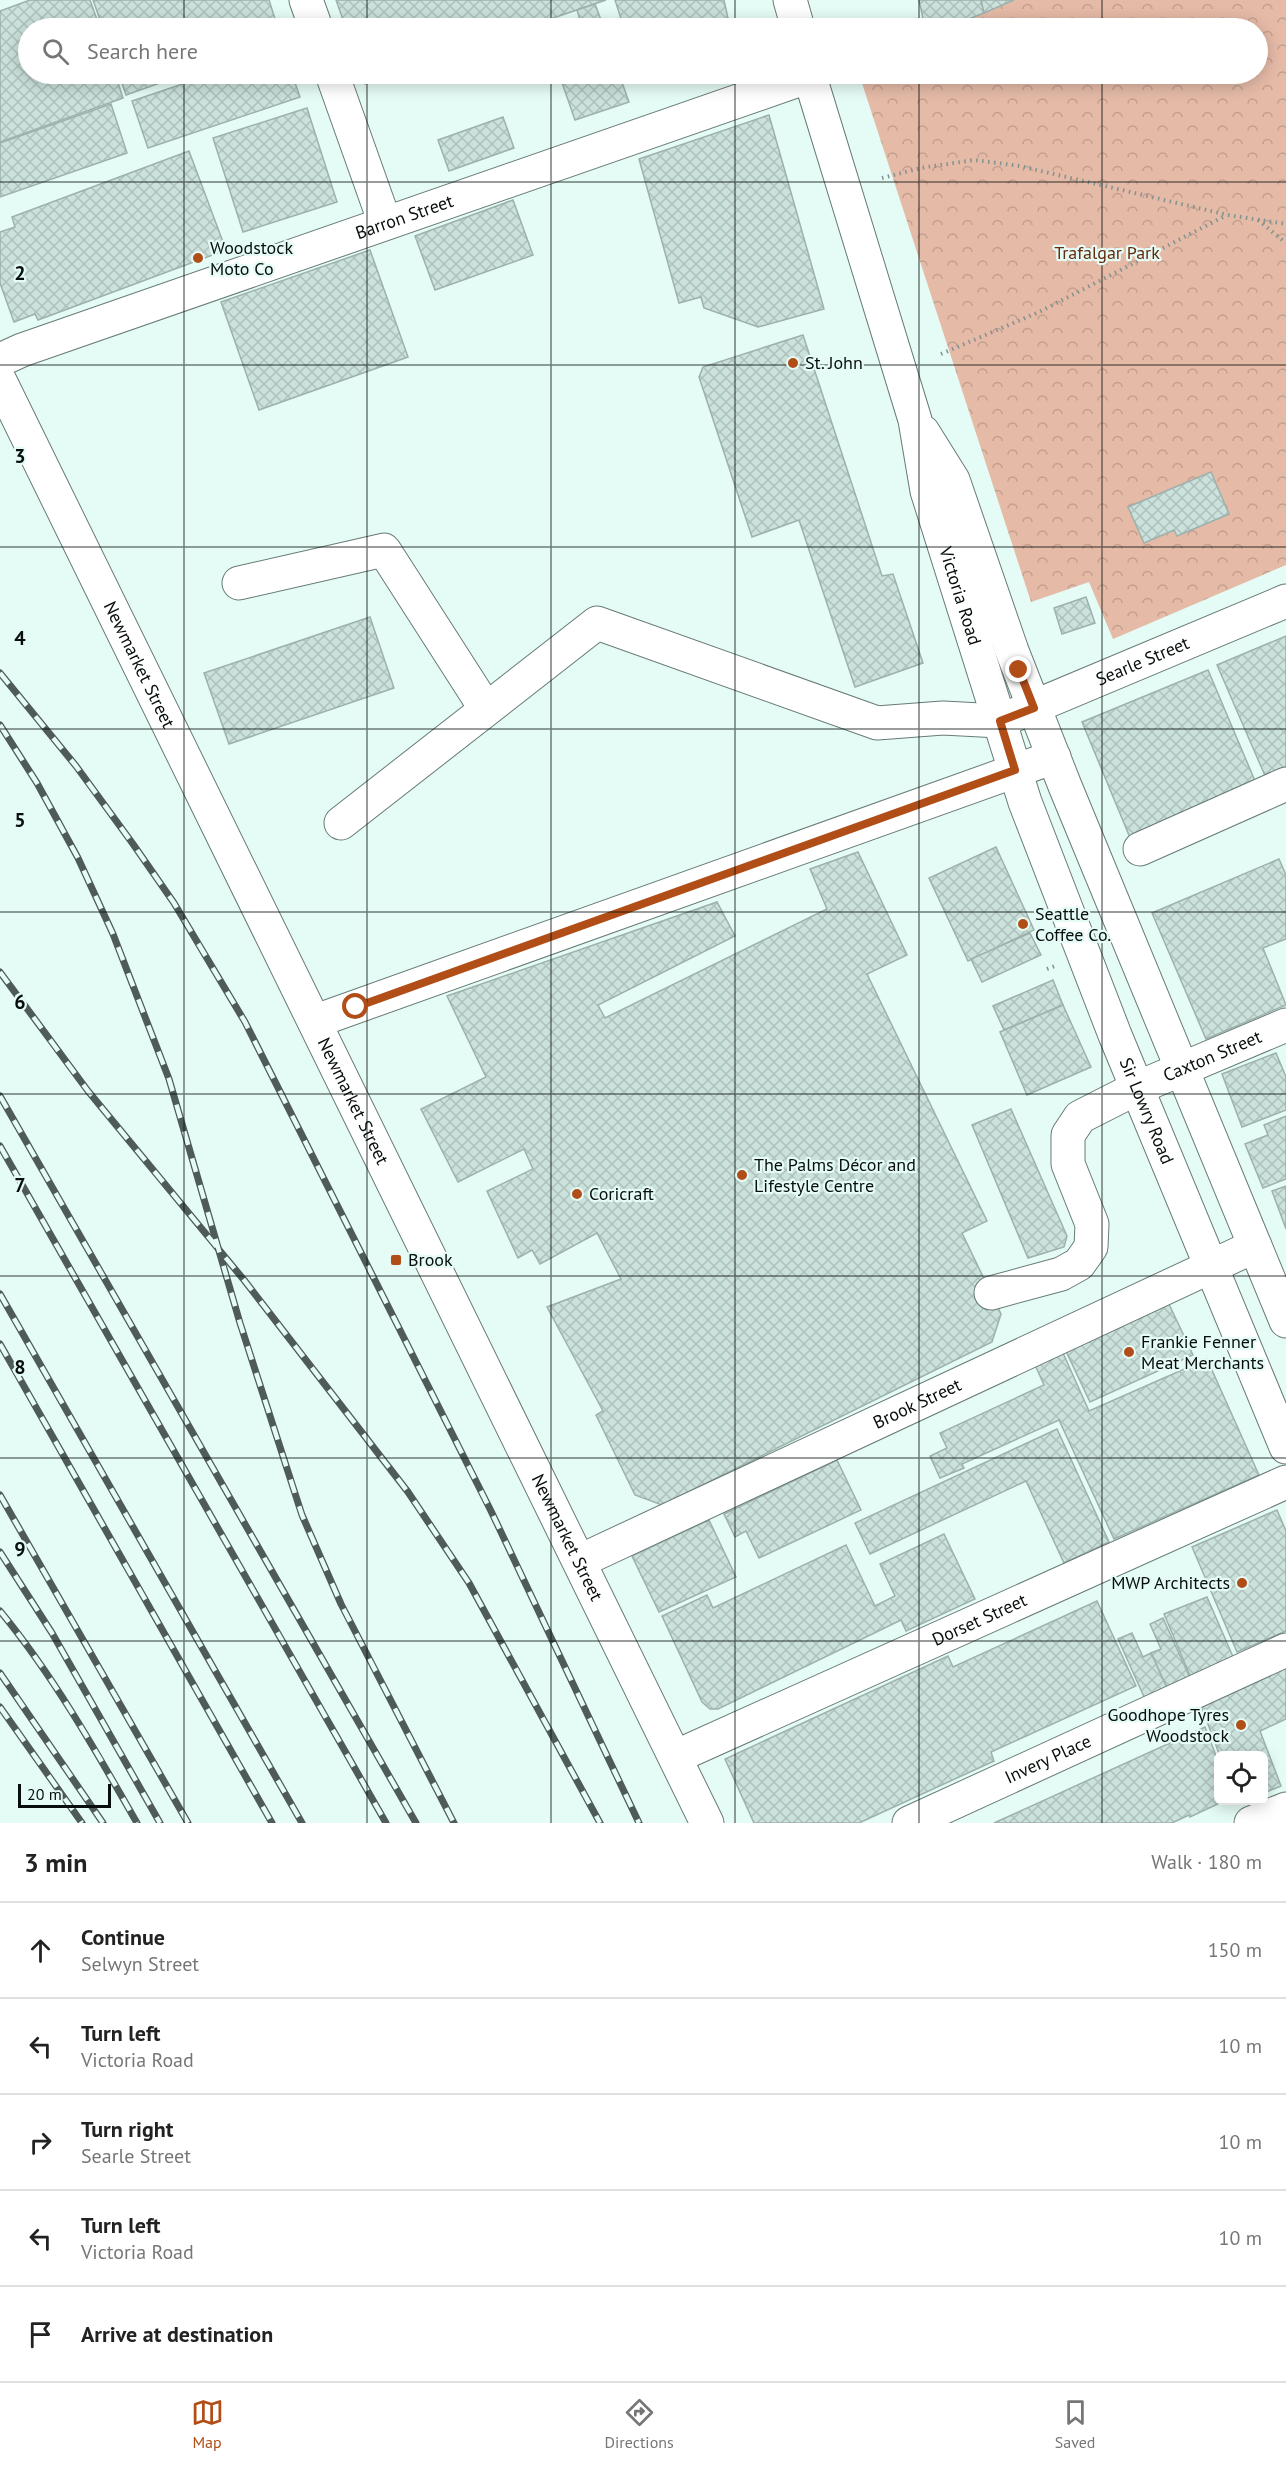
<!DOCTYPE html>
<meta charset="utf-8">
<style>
:root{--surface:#fff;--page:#f2f2f2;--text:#222;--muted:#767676;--line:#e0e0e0;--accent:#b14e18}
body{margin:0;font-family:"PT Sans",sans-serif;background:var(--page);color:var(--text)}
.controls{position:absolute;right:18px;bottom:18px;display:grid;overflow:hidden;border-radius:9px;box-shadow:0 3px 15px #0003}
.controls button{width:54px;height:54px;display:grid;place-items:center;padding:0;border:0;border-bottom:2px solid var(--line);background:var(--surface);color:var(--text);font:30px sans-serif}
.scale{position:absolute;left:18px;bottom:15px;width:93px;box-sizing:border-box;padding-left:6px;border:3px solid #070e0d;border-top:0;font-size:16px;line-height:21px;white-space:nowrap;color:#070e0d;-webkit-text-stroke:4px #e5fbf5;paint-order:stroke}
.stop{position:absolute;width:18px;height:18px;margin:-14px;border:4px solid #b14e18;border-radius:50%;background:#fff}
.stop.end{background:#b14e18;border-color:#fff;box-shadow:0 2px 6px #0008}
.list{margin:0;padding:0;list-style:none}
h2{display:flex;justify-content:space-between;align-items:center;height:78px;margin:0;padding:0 24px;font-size:26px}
h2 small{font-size:20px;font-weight:400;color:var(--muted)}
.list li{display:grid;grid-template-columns:39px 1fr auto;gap:18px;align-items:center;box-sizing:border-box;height:96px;padding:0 24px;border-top:2px solid var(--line)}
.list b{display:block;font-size:22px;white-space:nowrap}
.list p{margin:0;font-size:20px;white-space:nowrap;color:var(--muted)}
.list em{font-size:20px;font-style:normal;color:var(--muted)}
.icon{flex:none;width:33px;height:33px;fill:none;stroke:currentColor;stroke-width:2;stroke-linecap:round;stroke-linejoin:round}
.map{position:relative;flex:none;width:1286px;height:1823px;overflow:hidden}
.search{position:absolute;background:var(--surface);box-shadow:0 3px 15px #0003;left:18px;right:18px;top:18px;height:66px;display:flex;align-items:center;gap:15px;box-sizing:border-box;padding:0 21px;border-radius:33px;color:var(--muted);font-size:22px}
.sheet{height:558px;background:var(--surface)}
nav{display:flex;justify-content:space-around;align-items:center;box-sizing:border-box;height:84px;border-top:2px solid var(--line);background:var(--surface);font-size:16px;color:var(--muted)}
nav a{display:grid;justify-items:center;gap:3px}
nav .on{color:var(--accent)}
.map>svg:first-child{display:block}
</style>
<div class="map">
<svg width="1286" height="1823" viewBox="0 0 1286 1823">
<defs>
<pattern id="park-crowns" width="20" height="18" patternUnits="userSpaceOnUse" patternTransform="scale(1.5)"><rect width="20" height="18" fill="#e5baa7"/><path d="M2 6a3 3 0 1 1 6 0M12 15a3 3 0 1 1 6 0" fill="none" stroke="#c39f8f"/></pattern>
<pattern id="building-cross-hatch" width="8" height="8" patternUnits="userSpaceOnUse" patternTransform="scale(1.5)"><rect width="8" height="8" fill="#cbe1dc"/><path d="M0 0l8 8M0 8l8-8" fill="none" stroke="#adc0bc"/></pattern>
</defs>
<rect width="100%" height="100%" fill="#e5fbf5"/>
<polygon fill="url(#park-crowns)" points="1015,0 1286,0 1286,565 1113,639 1089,582 1031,602 859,74 1258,74 1258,28 948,28"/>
<g fill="url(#building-cross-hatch)" stroke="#9db1ac" stroke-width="1.5">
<polygon points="30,0 90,0 100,28 28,28 28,74 115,74 123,98 0,142 0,11"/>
<polygon points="93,0 269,0 278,28 103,28"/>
<polygon points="336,0 606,0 524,28 346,28"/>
<polygon points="615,0 724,0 730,28 624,28"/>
<polygon points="919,0 981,0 984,13 946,28 925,28"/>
<polygon points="981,0 1014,0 984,13"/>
<polygon points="595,4 604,28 555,28 580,20 577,10"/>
<polygon points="119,74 185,74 126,95"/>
<polygon points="212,74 292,74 300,97 148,148 132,101"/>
<polygon points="362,74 396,74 365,84"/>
<polygon points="559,74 619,74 629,102 575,120"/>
<polygon points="639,74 691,74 642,83"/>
<polygon points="111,104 127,153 0,197 0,143"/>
<polygon points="307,108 337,202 243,232 213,138"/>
<polygon points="769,115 824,309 758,327 704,308 701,297 679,303 639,159"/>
<polygon points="503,117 514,148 449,171 438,140"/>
<polygon points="189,151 226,250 38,320 35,314 14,322 0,283 0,232 15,227 12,217"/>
<polygon points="513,200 533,255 435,290 415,236"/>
<polygon points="370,250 408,357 259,410 221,302"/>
<polygon points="803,335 882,576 893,574 923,663 855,687 799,520 752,537 699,377 703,367"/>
<polygon points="1211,472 1229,514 1177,536 1174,530 1144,543 1128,507"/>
<polygon points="1086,597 1095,623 1062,634 1054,608"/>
<polygon points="370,617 394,688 229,744 204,673"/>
<polygon points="1286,636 1286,769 1266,778 1217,665"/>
<polygon points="1208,670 1258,788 1131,840 1082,722"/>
<polygon points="996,847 1034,930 968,961 929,878"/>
<polygon points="858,852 907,955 867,974 987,1221 962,1233 1001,1314 992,1342 662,1505 635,1495 596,1415 603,1411 547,1307 621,1279 597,1233 540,1264 532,1250 518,1258 487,1191 533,1169 524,1149 458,1182 421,1109 486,1077 447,996 717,902 735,936 598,1005 605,1018 827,909 810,869"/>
<polygon points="1279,859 1286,875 1286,939 1263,948 1286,1005 1206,1039 1152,913"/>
<polygon points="1030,933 1041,955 982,982 971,959"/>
<polygon points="1053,980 1063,1005 1004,1030 993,1006"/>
<polygon points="1063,1005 1091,1067 1027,1095 1000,1032"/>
<polygon points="1276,1053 1286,1077 1286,1110 1242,1127 1222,1074"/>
<polygon points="1011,1109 1067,1236 1064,1247 1028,1258 972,1125"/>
<polygon points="1286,1116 1286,1179 1263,1188 1245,1144 1268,1135 1264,1125"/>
<polygon points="1286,1186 1286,1229 1272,1191"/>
<polygon points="1168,1302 1193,1355 1090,1402 1065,1349"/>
<polygon points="1063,1353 1089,1411 1207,1359 1259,1475 1114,1539 1059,1420 962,1464 964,1468 940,1478 930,1456 947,1448 940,1433 1044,1385 1035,1365"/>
<polygon points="1057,1429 1109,1542 1064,1563 1026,1481 870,1554 855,1523"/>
<polygon points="837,1460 861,1510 759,1558 746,1531 735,1537 724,1514"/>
<polygon points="1277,1510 1286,1531 1286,1631 1237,1652 1192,1547"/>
<polygon points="709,1520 736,1577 659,1612 632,1556"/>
<polygon points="944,1534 975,1599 906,1631 901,1620 718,1709 710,1709 702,1702 662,1616 707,1595 713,1608 846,1545 875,1606 895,1596 880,1564"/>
<polygon points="1207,1597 1234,1659 1191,1678 1164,1614"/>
<polygon points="1097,1601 1136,1686 991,1752 994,1761 859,1823 754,1823 725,1759 948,1656 953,1667"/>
<polygon points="1163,1618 1190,1678 1167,1688 1151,1653 1161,1649 1150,1624"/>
<polygon points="1132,1633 1143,1657 1151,1653 1167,1688 1145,1699 1118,1639"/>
<polygon points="1286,1666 1286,1719 1260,1731 1281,1786 1264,1793 1264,1756 1220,1756 1201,1706"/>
<polygon points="1205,1727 1218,1761 1218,1800 1226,1800 1190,1817 1189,1815 1172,1823 994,1823"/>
</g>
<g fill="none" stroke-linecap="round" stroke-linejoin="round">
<g stroke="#677b76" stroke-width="35">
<g id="minor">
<polyline points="306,0 316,28"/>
<polyline points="332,74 385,223"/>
<path id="s1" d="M0,360l22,-10 788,-274"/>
<polyline points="239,583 384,550 486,709"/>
<path id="s2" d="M341,823l256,-200 280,100 66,-5 57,3 286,-120"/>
<polyline points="1140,849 1286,784"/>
<polyline points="316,1021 1054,757"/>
<path id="s3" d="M991,1293l70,-19 18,-10 12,-17 1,-23 -24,-60v-29l12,-18 57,-29 149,-63"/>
<path id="s4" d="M580,1561l675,-315"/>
<path id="s5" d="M675,1757l611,-275"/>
<path id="s6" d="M909,1823l377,-173"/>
<polyline points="1251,1823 1286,1809"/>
</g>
</g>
<g stroke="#677b76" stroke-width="35">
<g id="major">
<polyline points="790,0 798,28"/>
<path id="s7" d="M809,74l106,346 12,71 98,311 90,233 171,412"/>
<path id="s8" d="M0,381l707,1442"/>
<polyline points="923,432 953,480 1012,651 1065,786 1286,1321"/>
</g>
</g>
<g stroke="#83928e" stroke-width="4" stroke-dasharray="1.5 4.5" stroke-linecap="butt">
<polyline points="882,178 921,168 974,160 1020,166 1228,215 1286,224"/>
<polyline points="1258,220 1286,243"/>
<polyline points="941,354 1039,312 1227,215"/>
<polyline points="1047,969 1055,966"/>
</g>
<use href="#minor" stroke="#fff" stroke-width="33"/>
<use href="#major" stroke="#fff" stroke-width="33"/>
<g stroke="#4f5b58" stroke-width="7">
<g id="rail">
<polyline points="0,673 76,766 133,844 174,903 245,1022 491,1511 639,1823"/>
<polyline points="0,725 37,783 78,858 113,934 169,1079 240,1323 302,1515 341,1604 454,1823"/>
<polyline points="0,972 88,1091 244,1280 408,1492 469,1583 600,1823"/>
<polyline points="0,1096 416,1823"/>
<polyline points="0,1146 386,1823"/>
<polyline points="0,1294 302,1823"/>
<polyline points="0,1344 272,1823"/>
<polyline points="0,1495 188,1823"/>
<polyline points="0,1552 52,1633 160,1823"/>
<path d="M0,1611c53,64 96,140 137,212"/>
<polyline points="0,1673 103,1823"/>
<polyline points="0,1707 82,1823"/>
</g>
</g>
<use href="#rail" stroke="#e5fbf5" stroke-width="4.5" stroke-dasharray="14" stroke-linecap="butt"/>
</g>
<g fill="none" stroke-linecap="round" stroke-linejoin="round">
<polyline stroke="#b14e18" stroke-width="8" points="356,1007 1015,770 1000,721 1034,708 1019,670"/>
</g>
<path fill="none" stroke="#070e0d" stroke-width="1.5" stroke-opacity="0.55" d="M184,0v28M367,0v28M551,0v28M735,0v28M919,0v28M1102,0v28M184,74v1749M367,74v1749M551,74v1749M735,74v1749M919,74v1749M1102,74v1749M0,182h1286M0,365h1286M0,547h1286M0,729h1286M0,912h1286M0,1094h1286M0,1276h1286M0,1458h1286M0,1641h1286"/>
<g fill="#b14e18" stroke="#e5fbf5" stroke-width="2">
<circle cx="198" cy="258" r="6"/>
<circle cx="793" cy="363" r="6"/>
<circle cx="1023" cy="924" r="6"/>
<circle cx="742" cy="1175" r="6"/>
<circle cx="577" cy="1194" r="6"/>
<rect x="390" y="1254" width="12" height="12" rx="3"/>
<circle cx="1129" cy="1352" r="6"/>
<circle cx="1242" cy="1583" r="6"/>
<circle cx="1241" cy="1725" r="6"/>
</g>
<g text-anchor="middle" stroke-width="4.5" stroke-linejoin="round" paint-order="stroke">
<g font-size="18" fill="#070e0d" stroke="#e5fbf5">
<text dy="6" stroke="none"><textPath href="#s1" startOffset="429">Barron Street</textPath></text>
<text dy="6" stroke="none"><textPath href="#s7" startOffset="544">Victoria Road</textPath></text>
<text dy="6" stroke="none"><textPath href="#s2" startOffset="900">Searle Street</textPath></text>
<text dy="6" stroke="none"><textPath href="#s8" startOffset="316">Newmarket Street</textPath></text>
<text dy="6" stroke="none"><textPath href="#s3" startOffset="398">Caxton Street</textPath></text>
<text dy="6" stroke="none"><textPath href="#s8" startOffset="802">Newmarket Street</textPath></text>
<text dy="6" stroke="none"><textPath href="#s7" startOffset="1092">Sir Lowry Road</textPath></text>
<text dy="6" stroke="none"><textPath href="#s4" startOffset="372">Brook Street</textPath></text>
<text dy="6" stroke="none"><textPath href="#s8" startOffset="1288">Newmarket Street</textPath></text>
<text dy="6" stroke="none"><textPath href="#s5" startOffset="334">Dorset Street</textPath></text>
<text dy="6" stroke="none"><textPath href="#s6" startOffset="153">Invery Place</textPath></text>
</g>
<g font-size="18" fill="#070e0d" stroke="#e5fbf5" text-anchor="start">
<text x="210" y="254">Woodstock<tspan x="210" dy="21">Moto Co</tspan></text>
<text x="805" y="369">St. John</text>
<text x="1035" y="920">Seattle<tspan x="1035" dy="21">Coffee Co.</tspan></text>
<text x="754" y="1171">The Palms Décor and<tspan x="754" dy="21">Lifestyle Centre</tspan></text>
<text x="589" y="1200">Coricraft</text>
<text x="408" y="1266">Brook</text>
<text x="1141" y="1348">Frankie Fenner<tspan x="1141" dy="21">Meat Merchants</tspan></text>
<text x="1230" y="1589" text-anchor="end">MWP Architects</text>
<text x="1229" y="1721" text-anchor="end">Goodhope Tyres<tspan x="1229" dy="21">Woodstock</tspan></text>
</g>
<g font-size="18" fill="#652a0b" stroke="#e5fbf5">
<text x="1107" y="259">Trafalgar Park</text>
</g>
</g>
<g font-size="20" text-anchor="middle" font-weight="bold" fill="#070e0d" stroke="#e5fbf5" stroke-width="4.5" stroke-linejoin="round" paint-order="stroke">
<text x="20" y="280">2</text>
<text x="20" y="463">3</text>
<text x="20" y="645">4</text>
<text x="20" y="827">5</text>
<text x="20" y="1009">6</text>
<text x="20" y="1192">7</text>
<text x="20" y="1374">8</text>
<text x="20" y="1556">9</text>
</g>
</svg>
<div class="controls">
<button><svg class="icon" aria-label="locate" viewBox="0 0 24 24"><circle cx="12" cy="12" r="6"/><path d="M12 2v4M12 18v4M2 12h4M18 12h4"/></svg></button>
</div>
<div class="scale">20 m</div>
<div class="stop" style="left:356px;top:1007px"></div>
<div class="stop end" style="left:1019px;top:670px"></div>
<div class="search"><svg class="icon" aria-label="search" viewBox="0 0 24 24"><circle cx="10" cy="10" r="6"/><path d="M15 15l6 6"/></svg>Search here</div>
</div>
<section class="sheet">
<h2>3 min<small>Walk · 180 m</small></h2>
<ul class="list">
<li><svg class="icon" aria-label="ahead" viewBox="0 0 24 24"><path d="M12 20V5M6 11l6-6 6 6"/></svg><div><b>Continue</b><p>Selwyn Street</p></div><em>150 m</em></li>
<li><svg class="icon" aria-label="left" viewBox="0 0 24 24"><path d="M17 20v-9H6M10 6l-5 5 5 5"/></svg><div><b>Turn left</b><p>Victoria Road</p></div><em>10 m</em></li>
<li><svg class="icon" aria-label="right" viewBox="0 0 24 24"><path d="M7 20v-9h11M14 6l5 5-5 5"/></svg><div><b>Turn right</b><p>Searle Street</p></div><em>10 m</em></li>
<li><svg class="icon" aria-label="left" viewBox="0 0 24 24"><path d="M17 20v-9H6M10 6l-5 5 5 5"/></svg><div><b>Turn left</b><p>Victoria Road</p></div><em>10 m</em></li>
<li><svg class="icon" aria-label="arrive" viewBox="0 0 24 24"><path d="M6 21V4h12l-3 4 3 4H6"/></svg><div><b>Arrive at destination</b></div></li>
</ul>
</section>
<nav>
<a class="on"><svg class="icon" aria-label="map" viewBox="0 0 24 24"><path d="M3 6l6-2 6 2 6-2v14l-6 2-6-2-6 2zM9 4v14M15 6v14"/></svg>Map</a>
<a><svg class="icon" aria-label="directions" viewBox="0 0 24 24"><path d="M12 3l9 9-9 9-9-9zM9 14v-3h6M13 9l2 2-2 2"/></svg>Directions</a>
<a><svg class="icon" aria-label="saved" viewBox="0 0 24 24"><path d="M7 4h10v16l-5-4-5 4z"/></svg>Saved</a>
</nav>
